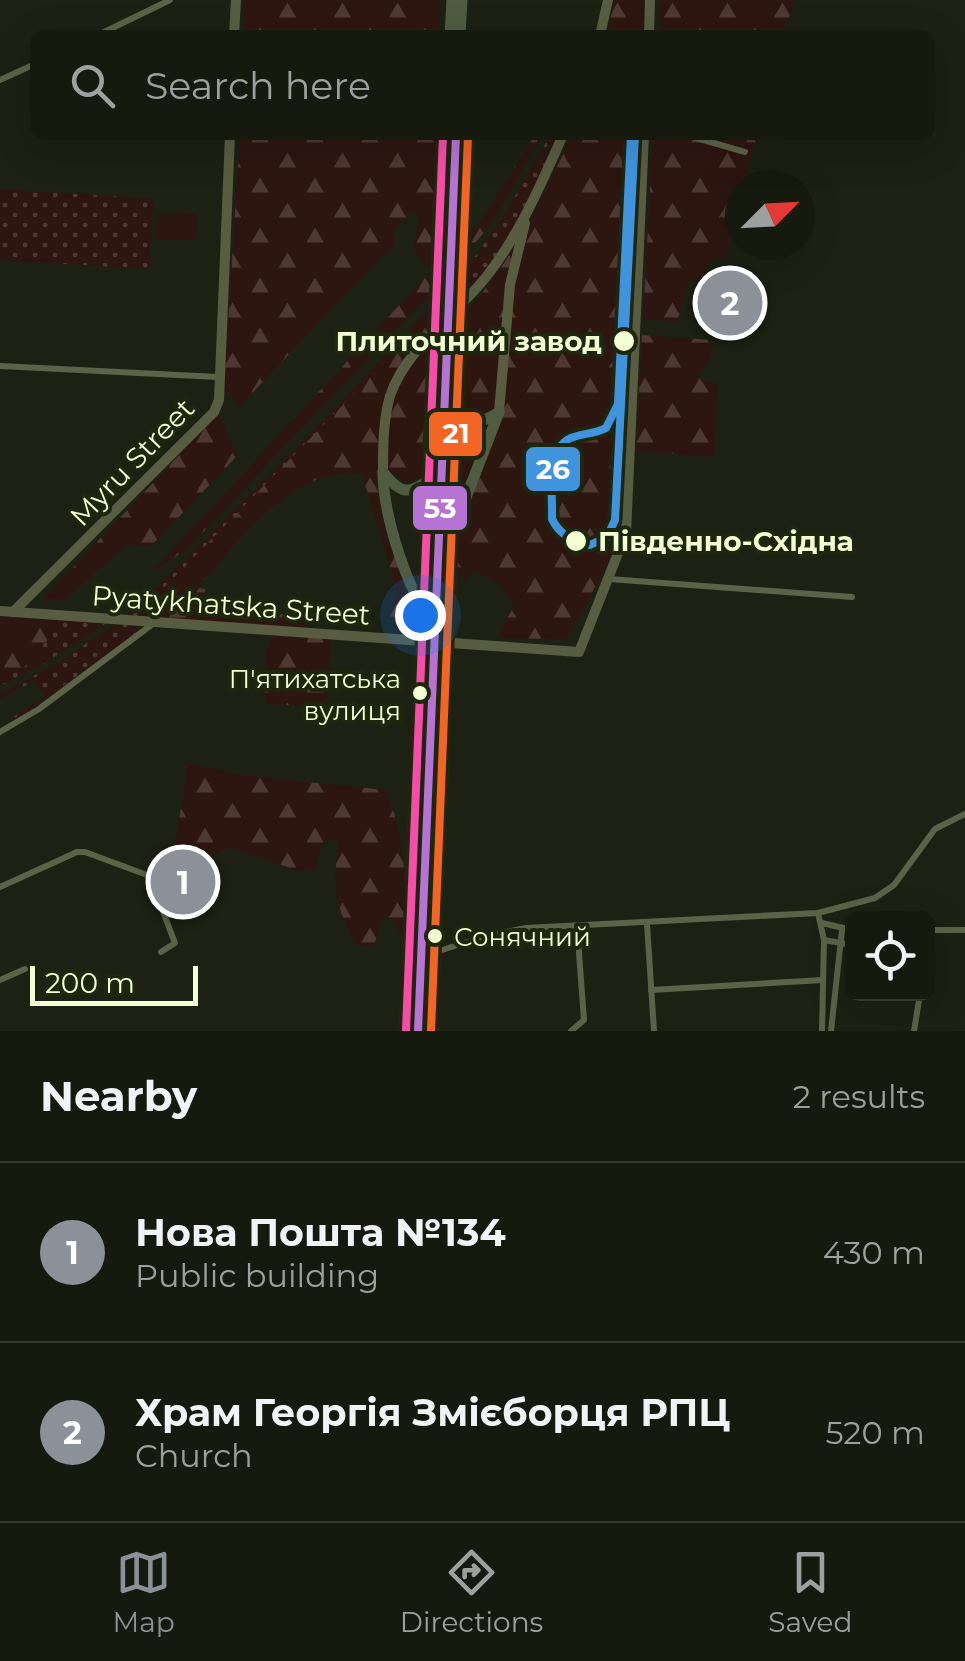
<!DOCTYPE html>
<meta charset="utf-8">
<style>
:root{--surface:#15190e;--page:#22261c;--text:#f1f3f6;--muted:#9da09e;--line:#34382e;--accent:#8c9099}
body{margin:0;font-family:Montserrat,sans-serif;background:var(--page);color:var(--text)}
.controls{position:absolute;right:30px;bottom:30px;display:grid;overflow:hidden;border-radius:15px;box-shadow:0 10px 40px #0002}
.controls button{width:90px;height:90px;display:grid;place-items:center;padding:0;border:0;border-bottom:2px solid var(--line);background:var(--surface);color:var(--text);font:50px sans-serif}
.compass{position:absolute;left:725px;top:170px;width:90px;height:90px;border-radius:50%;background:var(--surface);box-shadow:0 10px 40px #0002;rotate:66deg}
.scale{position:absolute;left:30px;bottom:25px;width:168px;box-sizing:border-box;padding-left:10px;border:5px solid #f2ffd3;border-top:0;font-size:28px;line-height:35px;white-space:nowrap;color:#f2ffd3;-webkit-text-stroke:8px #1e270d;paint-order:stroke}
.you{position:absolute;left:420px;top:615px;width:35px;height:35px;margin:-25px;border:8px solid #fff;border-radius:50%;background:#1a73e8;box-shadow:0 0 0 15px #1a73e833}
.badge{display:grid;place-items:center;width:65px;height:65px;border-radius:50%;background:var(--accent);color:#fff;font-size:32px;font-weight:700}
.pin{position:absolute;translate:-50% -50%;border:5px solid #fff;box-shadow:0 2px 10px #0006}
.list{margin:0;padding:0;list-style:none}
h2{display:flex;justify-content:space-between;align-items:center;height:130px;margin:0;padding:0 40px;font-size:42px}
h2 small{font-size:32px;font-weight:400;color:var(--muted)}
.list li{display:grid;grid-template-columns:65px 1fr auto;gap:30px;align-items:center;box-sizing:border-box;height:180px;padding:0 40px;border-top:2px solid var(--line)}
.list b{display:block;font-size:38px;white-space:nowrap}
.list p{margin:0;font-size:32px;white-space:nowrap;color:var(--muted)}
.list em{font-size:32px;font-style:normal;color:var(--muted)}
.icon{flex:none;width:55px;height:55px;fill:none;stroke:currentColor;stroke-width:2;stroke-linecap:round;stroke-linejoin:round}
.map{position:relative;flex:none;width:965px;height:1031px;overflow:hidden}
.search{position:absolute;background:var(--surface);box-shadow:0 10px 40px #0002;left:30px;right:30px;top:30px;height:110px;display:flex;align-items:center;gap:25px;box-sizing:border-box;padding:0 35px;border-radius:15px;color:var(--muted);font-size:38px}
.sheet{height:490px;background:var(--surface)}
nav{display:flex;justify-content:space-around;align-items:center;box-sizing:border-box;height:140px;border-top:2px solid var(--line);background:var(--surface);font-size:28px;color:var(--muted)}
nav a{display:grid;justify-items:center;gap:5px}
nav .on{color:var(--accent)}
.map>svg:first-child{display:block}
</style>
<div class="map">
<svg width="965" height="1031" viewBox="0 0 965 1031">
<defs>
<pattern id="grass-dots" width="8" height="8" patternUnits="userSpaceOnUse" patternTransform="scale(2.5)"><rect width="8" height="8" fill="#2e1610"/><path d="M2 2h.1M6 6h.1" fill="none" stroke="#4d3932" stroke-width="1.8" stroke-linecap="round"/></pattern>
<pattern id="forest-firs" width="22" height="20" patternUnits="userSpaceOnUse" patternTransform="scale(2.5)"><rect width="22" height="20" fill="#2e1610"/><path d="M5 1l3.5 6h-7zM16 11l3.5 6h-7z" fill="#4d3932"/></pattern>
</defs>
<rect width="100%" height="100%" fill="#1c2113"/>
<g fill="url(#grass-dots)">
<path d="M550,135h13c-28,57 -55,128 -108,167l2,-25 20,-23 32,-47z"/>
<polygon points="0,189 154,199 149,269 0,260"/>
<polygon points="430,308 429,318 155,618 128,615 276,469"/>
<polygon points="0,617 108,622 45,663 0,686"/>
<polygon points="116,624 134,624 137,633 14,721 13,717 45,696 33,681 0,700 0,694 54,665"/>
</g>
<g fill="url(#forest-firs)">
<polygon points="244,0 440,0 439,35 243,35"/>
<polygon points="616,0 645,0 643,35 606,35"/>
<polygon points="660,0 794,0 784,35 659,35"/>
<polygon points="240,135 437,135 431,293 187,549 149,575 430,272 413,248 419,218 412,211 393,232 394,244 240,406 224,388"/>
<path d="M461,135h8l-3,91 10,2 59,-93h5c-13,27 -55,111 -81,120z"/>
<path d="M572,135h67l-19,396 -11,30 -42,78 -70,-1 17,-32 -14,-21 -24,-14 -11,10 -13,-19 9,-31 -14,-9 3,-47 -30,2 -15,6 -27,-18 26,123 2,32 -17,-4 8,-24 -35,-118c-70,-10 -123,69 -166,114l10,1 -12,30 17,-10 99,7 -5,12 -150,-10 -6,-6 2,-11 276,-282 35,-3c51,-55 79,-114 110,-181z"/>
<polygon points="653,135 757,135 744,185 740,185 740,200 724,258 709,260 703,276 688,283 677,322 643,319"/>
<polygon points="642,335 711,340 711,361 699,371 701,381 718,383 714,457 636,451"/>
<polygon points="219,413 237,456 151,546 125,545 67,599 43,599"/>
<polygon points="0,620 46,622 49,625 47,641 39,648 39,658 0,681"/>
<polygon points="274,633 332,634 326,707 265,704 266,651"/>
<path d="M185,762l55,13 145,15c22,47 22,95 16,146l-9,-17 -9,-3 -9,30 -19,-1c-9,-21 -20,-41 -20,-64 -1,-15 5,-26 2,-42l-14,2 -7,28 -20,1 -66,-23 -25,13 -30,-16c3,-28 12,-52 10,-82z"/>
</g>
<polygon fill="#2e1610" points="157,213 197,214 196,240 156,239"/>
<g fill="none" stroke-linecap="round" stroke-linejoin="round">
<g stroke="#5c6247" stroke-width="6">
<polyline points="98,35 170,0"/>
<polyline points="0,80 35,64"/>
<polyline points="686,135 745,152"/>
<polyline points="0,366 218,377"/>
<polyline points="609,579 852,597"/>
<polyline points="0,732 39,709 154,623"/>
<polyline points="0,887 77,852 85,852 147,875 162,907 169,911"/>
<polyline points="818,913 824,940 822,1031"/>
<polyline points="822,923 852,930"/>
<polyline points="647,924 654,1031"/>
<polyline points="928,930 965,930"/>
<polyline points="824,940 852,945"/>
<polyline points="928,948 928,950"/>
<polyline points="422,951 436,952 486,936 526,928 818,913 875,898 894,885 935,829 965,814"/>
<polyline points="161,952 175,943 162,909"/>
<polyline points="0,980 25,969"/>
<polyline points="651,990 823,980"/>
<polyline points="571,1031 584,1020 577,926"/>
<polyline points="831,1031 842,930"/>
<polyline points="914,1031 920,994"/>
</g>
<g stroke="#585d42" stroke-width="10">
<polyline points="234,35 236,0"/>
<polyline points="600,35 608,0"/>
<polyline points="649,35 650,0"/>
<polyline points="499,412 510,285 525,223"/>
<path d="M383,472c0,-25 0,-52 7,-76 16,-48 66,-81 96,-119 34,-43 55,-93 77,-142"/>
<polyline points="0,611 579,652 626,533 644,135"/>
<polyline points="13,612 214,412 219,400 230,135"/>
</g>
<g stroke="#4f5c41" stroke-width="11">
<polyline points="450,35 452,0"/>
<polyline points="460,35 462,0"/>
<path d="M449,398c7,27 29,29 50,14"/>
<path d="M383,472c0,39 21,110 44,141"/>
<path d="M383,472c17,22 26,24 48,6"/>
<polyline points="443,557 499,412"/>
<polyline points="431,670 427,654 427,613 446,135"/>
<polyline points="418,1029 456,135"/>
</g>
<g stroke="#51624e" stroke-width="14">
<polyline points="420,983 432,1031"/>
<polyline points="414,1031 418,1021"/>
</g>
<g stroke="#1e270d" stroke-width="15">
<polyline id="bus-1" points="418,1031 456,135"/>
</g>
<g stroke="#1e270d" stroke-width="15">
<polyline id="bus-2" points="431,1031 468,136"/>
</g>
<g stroke="#1e270d" stroke-width="15">
<polyline id="bus-3" points="406,1030 443,135"/>
</g>
<use href="#bus-1" stroke="#b673d3" stroke-width="8"/>
<use href="#bus-2" stroke="#f26522" stroke-width="8"/>
<use href="#bus-3" stroke="#f54da8" stroke-width="8"/>
<g stroke="#1e270d" stroke-width="15">
<path id="tram-1" d="M631,135l-13,269 -12,24c-13,7 -28,5 -39,12 -21,14 -14,57 -15,79 8,17 21,21 38,26l17,-8 8,-17 20,-385"/>
</g>
<use href="#tram-1" stroke="#4094de" stroke-width="8"/>
</g>
<g fill="#f2ffd3" stroke="#1e270d" stroke-width="4">
<circle cx="624" cy="341" r="12"/>
<circle cx="576" cy="541" r="12"/>
<circle cx="420" cy="693" r="9"/>
<circle cx="435" cy="936" r="9"/>
</g>
<g text-anchor="middle" stroke-width="8" stroke-linejoin="round" paint-order="stroke">
<g font-size="26" fill="#f2ffd3" stroke="#1e270d" text-anchor="end">
<text x="401" y="688">П'ятихатська<tspan x="401" dy="32">вулиця</tspan></text>
<text x="454" y="946" text-anchor="start">Сонячний</text>
</g>
<g font-size="28" font-weight="bold" fill="#f2ffd3" stroke="#1e270d" text-anchor="end">
<text x="602" y="351">Плиточний завод</text>
<text x="598" y="551" text-anchor="start">Південно-Східна</text>
</g>
<g font-size="28" fill="#f2ffd3" stroke="#1e270d">
<text transform="translate(132 462) rotate(-46)" y="10">Myru Street</text>
<text transform="translate(231 605) rotate(4)" y="10">Pyatykhatska Street</text>
</g>
</g>
<g stroke="#1e270d" stroke-width="4">
<rect x="427" y="410" width="57" height="48" rx="10" fill="#f26522"/>
<rect x="524" y="445" width="58" height="48" rx="10" fill="#4094de"/>
<rect x="411" y="484" width="58" height="48" rx="10" fill="#b673d3"/>
</g>
<g font-size="28" text-anchor="middle" font-weight="bold" fill="#fff">
<text x="456" y="443">21</text>
<text x="553" y="479">26</text>
<text x="440" y="518">53</text>
</g>
</svg>
<div class="controls">
<button><svg class="icon" aria-label="locate" viewBox="0 0 24 24"><circle cx="12" cy="12" r="6"/><path d="M12 2v4M12 18v4M2 12h4M18 12h4"/></svg></button>
</div>
<svg class="compass" viewBox="-18 -18 36 36"><path d="M0-13l5 13h-10z" fill="#e53935"/><path d="M0 13l5-13h-10z" fill="#9da09e"/></svg>
<div class="scale">200 m</div>
<div class="you"></div>
<div class="pin badge" style="left:183px;top:882px">1</div>
<div class="pin badge" style="left:730px;top:303px">2</div>
<div class="search"><svg class="icon" aria-label="search" viewBox="0 0 24 24"><circle cx="10" cy="10" r="6"/><path d="M15 15l6 6"/></svg>Search here</div>
</div>
<section class="sheet">
<h2>Nearby<small>2 results</small></h2>
<ul class="list">
<li><span class="badge">1</span><div><b>Нова Пошта №134</b><p>Public building</p></div><em>430 m</em></li>
<li><span class="badge">2</span><div><b>Храм Георгія Змієборця РПЦ</b><p>Church</p></div><em>520 m</em></li>
</ul>
</section>
<nav>
<a class="on"><svg class="icon" aria-label="map" viewBox="0 0 24 24"><path d="M3 6l6-2 6 2 6-2v14l-6 2-6-2-6 2zM9 4v14M15 6v14"/></svg>Map</a>
<a><svg class="icon" aria-label="directions" viewBox="0 0 24 24"><path d="M12 3l9 9-9 9-9-9zM9 14v-3h6M13 9l2 2-2 2"/></svg>Directions</a>
<a><svg class="icon" aria-label="saved" viewBox="0 0 24 24"><path d="M7 4h10v16l-5-4-5 4z"/></svg>Saved</a>
</nav>
